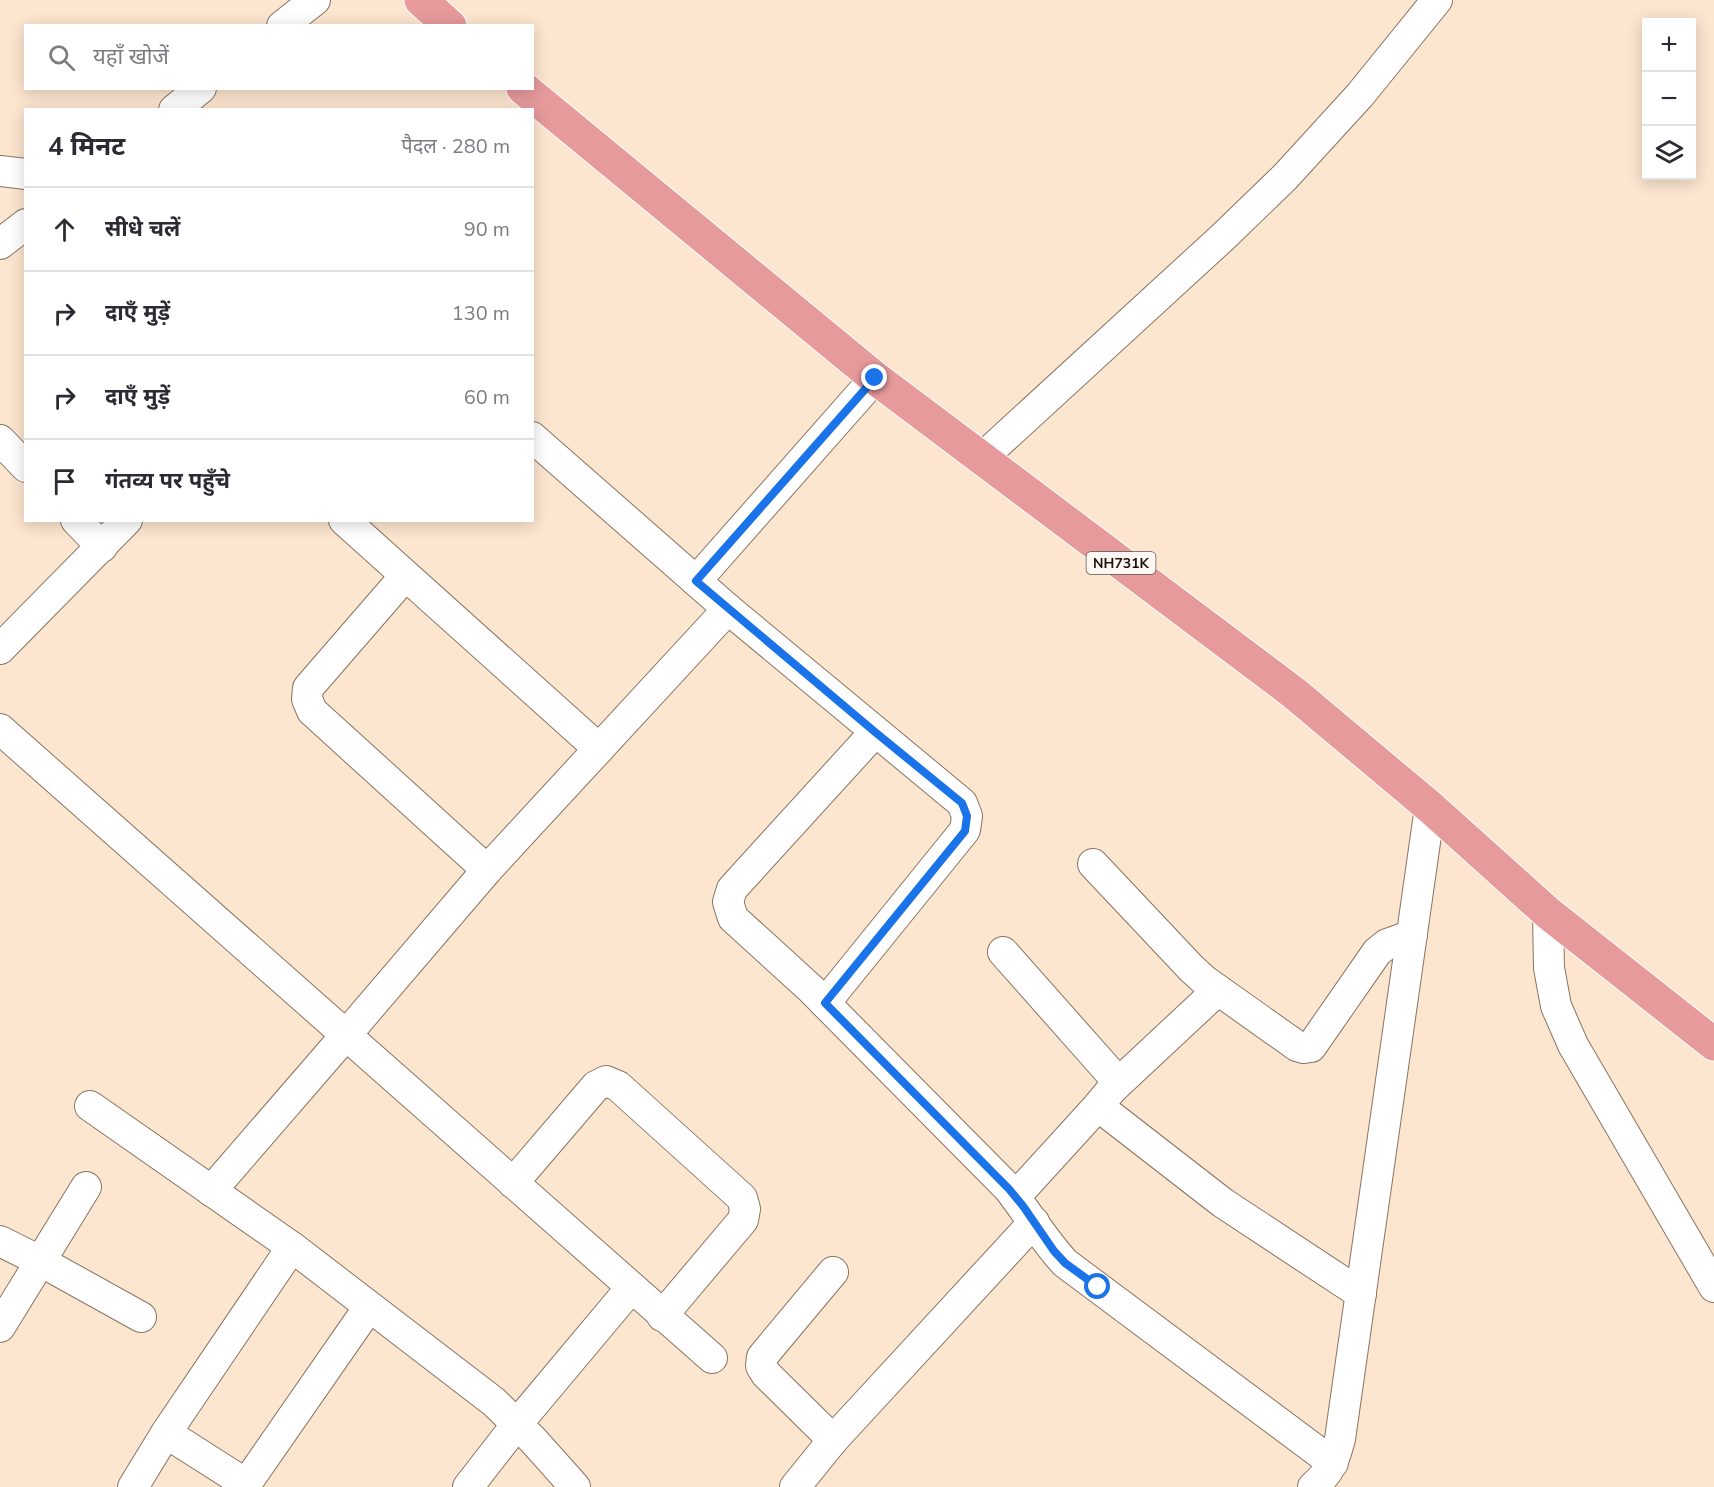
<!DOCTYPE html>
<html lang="hi">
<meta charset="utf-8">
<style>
:root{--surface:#fff;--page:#f7f7f7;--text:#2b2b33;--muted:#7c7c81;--line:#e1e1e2}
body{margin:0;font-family:"Nunito Sans","Noto Sans Devanagari",sans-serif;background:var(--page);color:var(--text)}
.controls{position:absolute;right:18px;top:18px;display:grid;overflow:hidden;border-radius:0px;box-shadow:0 3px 15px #0003}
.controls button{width:54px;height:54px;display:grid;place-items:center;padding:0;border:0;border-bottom:2px solid var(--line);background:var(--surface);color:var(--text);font:30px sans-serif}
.stop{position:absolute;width:18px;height:18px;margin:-14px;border:4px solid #1a73e8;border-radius:50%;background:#fff}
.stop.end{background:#1a73e8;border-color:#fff;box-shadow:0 2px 6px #0008}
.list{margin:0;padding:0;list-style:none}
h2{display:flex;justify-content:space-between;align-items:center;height:78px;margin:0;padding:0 24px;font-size:26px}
h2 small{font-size:20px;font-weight:400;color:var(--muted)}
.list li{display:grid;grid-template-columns:39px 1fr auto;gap:18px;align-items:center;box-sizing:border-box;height:84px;padding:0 24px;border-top:2px solid var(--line)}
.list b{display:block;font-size:22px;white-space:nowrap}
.list em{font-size:20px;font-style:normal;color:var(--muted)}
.icon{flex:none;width:33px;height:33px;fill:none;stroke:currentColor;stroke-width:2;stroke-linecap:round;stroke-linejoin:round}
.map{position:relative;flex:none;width:1714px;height:1487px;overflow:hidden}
.search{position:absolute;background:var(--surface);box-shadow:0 3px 15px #0003;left:24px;top:24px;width:510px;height:66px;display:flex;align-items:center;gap:15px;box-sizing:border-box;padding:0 21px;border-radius:0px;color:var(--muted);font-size:22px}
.panel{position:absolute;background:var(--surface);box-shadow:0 3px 15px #0003;left:24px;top:108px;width:510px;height:414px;border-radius:0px}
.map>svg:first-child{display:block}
</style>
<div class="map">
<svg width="1714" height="1487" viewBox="0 0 1714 1487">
<rect width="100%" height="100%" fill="#fde6d0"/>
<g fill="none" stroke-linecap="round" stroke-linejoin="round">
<g stroke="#887461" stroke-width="32">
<g id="minor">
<polyline points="282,26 315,0"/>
<polyline points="174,110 201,88"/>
<polyline points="0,171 26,174"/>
<polyline points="0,244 26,224"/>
<polyline points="532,437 728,609 962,803 967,816 965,830 825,1003"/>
<polyline points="0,440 26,467"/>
<polyline points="982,458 1224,236 1285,177 1360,95 1437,0"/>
<polyline points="76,520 102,547"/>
<polyline points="344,520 599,749"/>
<polyline points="405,576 308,688 307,699 312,711 487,870"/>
<polyline points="696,581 875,378"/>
<polyline points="0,649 127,520"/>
<polyline points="0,729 346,1035 487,870 728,609"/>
<path d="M875,732l-143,157 -4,13 5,16 78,71 198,200c19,25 35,51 56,74l268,200"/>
<polyline points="1093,864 1191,968 1204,980 1297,1046 1304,1048 1311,1047 1377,952 1387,944 1412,935"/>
<polyline points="1548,913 1549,968 1556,1006 1573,1045 1714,1287"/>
<polyline points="1003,952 1112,1075 1114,1082 1112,1089 1098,1106 1015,1197"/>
<polyline points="1112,1089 1218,990"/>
<polyline points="90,1106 292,1247 494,1402 533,1440 575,1487"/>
<polyline points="1098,1106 1223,1203 1361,1294"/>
<polyline points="513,1183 596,1086 606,1081 618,1086 742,1198 745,1209 743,1220 662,1316"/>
<polyline points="211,1191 346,1035 712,1358"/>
<polyline points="0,1241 40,1261 141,1317"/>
<polyline points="833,1272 762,1357 761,1366 766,1374 833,1440"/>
<polyline points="0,1327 86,1187"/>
<polyline points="166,1433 246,1484"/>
<polyline points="133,1487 166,1433 292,1247"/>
<polyline points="244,1487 369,1307"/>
<polyline points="468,1487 517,1424 631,1288"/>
<polyline points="795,1487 833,1440 1034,1222"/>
<path d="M1313,1487c18,-16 21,-26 27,-48l90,-632"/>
</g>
</g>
<g stroke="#fff" stroke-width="35">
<g id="highway">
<polyline points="421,0 450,26"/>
<polyline points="523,88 875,378 1294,693 1430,807 1548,913 1714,1044"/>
</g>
</g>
<use href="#minor" stroke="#fff" stroke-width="30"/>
<use href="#highway" stroke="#e79a9c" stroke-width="33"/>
</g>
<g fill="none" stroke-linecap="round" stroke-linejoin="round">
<polyline stroke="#1a73e8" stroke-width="8" points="875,378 696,581 875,732 962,803 967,816 965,831 825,1003 1009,1189 1023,1206 1054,1251 1065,1263 1098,1287"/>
</g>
<g text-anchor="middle" stroke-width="6" stroke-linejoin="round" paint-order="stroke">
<rect fill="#fcf7f3" stroke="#5d5650" stroke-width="1.5" x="1086.5" y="552" width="69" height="22" rx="4.5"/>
<g font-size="14" font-weight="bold" fill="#19110a">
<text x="1121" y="568">NH731K</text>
</g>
</g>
</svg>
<div class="controls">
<button>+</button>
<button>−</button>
<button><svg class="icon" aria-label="layers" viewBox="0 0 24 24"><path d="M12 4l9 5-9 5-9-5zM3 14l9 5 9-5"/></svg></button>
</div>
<div class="stop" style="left:1098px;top:1287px"></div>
<div class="stop end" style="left:875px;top:378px"></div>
<div class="search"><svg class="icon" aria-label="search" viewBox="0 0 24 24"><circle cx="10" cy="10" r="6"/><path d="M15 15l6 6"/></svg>यहाँ खोजें</div>
<section class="panel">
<h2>4 मिनट<small>पैदल · 280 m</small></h2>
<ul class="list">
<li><svg class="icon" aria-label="ahead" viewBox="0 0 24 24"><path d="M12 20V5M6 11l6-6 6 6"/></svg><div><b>सीधे चलें</b></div><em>90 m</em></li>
<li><svg class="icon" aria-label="right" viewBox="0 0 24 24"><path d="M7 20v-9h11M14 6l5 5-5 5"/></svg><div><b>दाएँ मुड़ें</b></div><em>130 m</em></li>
<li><svg class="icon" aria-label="right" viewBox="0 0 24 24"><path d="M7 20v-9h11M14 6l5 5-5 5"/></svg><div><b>दाएँ मुड़ें</b></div><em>60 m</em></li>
<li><svg class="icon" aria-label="arrive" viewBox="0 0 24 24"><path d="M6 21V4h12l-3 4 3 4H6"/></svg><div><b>गंतव्य पर पहुँचे</b></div></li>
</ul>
</section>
</div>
